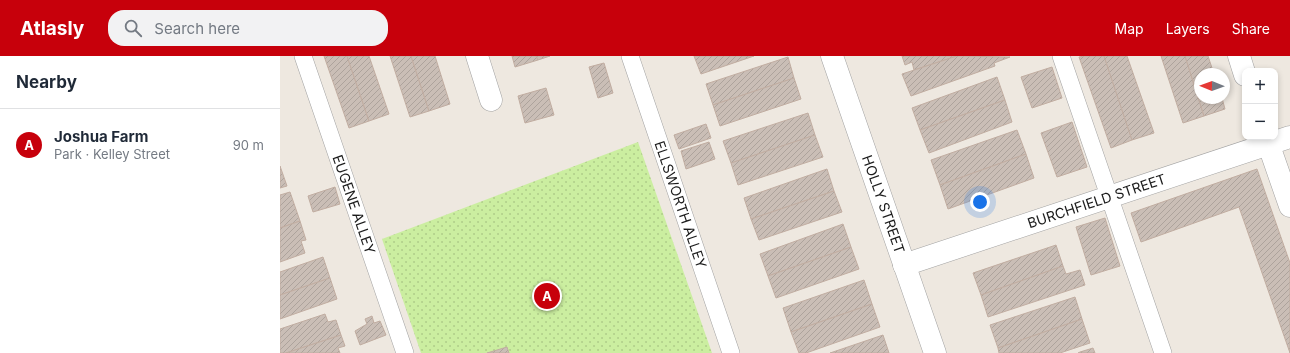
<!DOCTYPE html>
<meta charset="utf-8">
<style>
:root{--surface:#fff;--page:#f2f2f3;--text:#1f2937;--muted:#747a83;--line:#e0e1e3;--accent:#c7000b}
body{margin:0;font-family:Inter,sans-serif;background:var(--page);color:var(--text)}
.controls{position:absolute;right:12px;top:12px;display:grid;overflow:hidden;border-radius:8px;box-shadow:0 2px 6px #0003}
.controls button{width:36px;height:36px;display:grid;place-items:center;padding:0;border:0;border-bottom:1px solid var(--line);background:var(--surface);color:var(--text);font:20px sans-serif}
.compass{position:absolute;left:914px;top:12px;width:36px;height:36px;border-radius:50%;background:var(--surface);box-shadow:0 2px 6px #0003;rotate:271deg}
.you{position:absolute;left:700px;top:146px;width:14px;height:14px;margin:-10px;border:3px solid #fff;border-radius:50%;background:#1a73e8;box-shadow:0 0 0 6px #1a73e833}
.badge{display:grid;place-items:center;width:26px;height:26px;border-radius:50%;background:var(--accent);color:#fff;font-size:13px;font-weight:700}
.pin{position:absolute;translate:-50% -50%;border:2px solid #fff;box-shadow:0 1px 4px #0006}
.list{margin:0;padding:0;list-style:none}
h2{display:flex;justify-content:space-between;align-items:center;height:52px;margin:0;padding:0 16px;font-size:17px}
h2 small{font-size:13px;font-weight:400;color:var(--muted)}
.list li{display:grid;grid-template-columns:26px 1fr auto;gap:12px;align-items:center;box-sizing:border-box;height:72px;padding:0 16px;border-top:1px solid var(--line)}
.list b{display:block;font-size:15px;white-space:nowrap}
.list p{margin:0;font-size:13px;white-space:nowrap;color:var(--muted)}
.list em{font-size:13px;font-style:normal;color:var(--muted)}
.icon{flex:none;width:22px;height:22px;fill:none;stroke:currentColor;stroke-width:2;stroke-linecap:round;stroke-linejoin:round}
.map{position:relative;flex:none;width:1010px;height:297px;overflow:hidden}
header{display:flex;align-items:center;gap:24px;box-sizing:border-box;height:56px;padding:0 20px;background:var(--accent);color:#fff}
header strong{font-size:19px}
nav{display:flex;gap:22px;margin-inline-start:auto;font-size:14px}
.search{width:280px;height:36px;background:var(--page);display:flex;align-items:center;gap:10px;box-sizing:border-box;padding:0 14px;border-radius:16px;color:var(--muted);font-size:15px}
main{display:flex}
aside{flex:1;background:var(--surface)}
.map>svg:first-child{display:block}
</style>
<header>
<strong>Atlasly</strong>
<div class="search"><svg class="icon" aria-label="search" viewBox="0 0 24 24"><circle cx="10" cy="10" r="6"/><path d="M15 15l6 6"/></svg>Search here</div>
<nav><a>Map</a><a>Layers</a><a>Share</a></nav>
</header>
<main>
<aside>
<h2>Nearby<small></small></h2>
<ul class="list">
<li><span class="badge">A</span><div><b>Joshua Farm</b><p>Park · Kelley Street</p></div><em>90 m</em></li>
</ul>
</aside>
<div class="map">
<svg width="1010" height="297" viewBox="0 0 1010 297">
<defs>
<pattern id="grass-dots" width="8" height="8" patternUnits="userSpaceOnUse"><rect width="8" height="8" fill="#cbeea0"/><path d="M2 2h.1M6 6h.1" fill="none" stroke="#aecc89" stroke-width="1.8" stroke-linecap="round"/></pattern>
<pattern id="building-hatch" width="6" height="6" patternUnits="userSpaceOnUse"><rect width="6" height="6" fill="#cabeb6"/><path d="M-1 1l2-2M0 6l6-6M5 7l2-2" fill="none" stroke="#ada39c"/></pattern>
</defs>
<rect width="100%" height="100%" fill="#eee8e0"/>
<polygon fill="url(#grass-dots)" points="358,86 432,297 141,297 102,183"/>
<g fill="url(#building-hatch)" stroke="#c1ada1">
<polygon points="44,0 67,0 89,65 69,72"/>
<polygon points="67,0 89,0 109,58 89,65"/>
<polygon points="110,0 131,0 149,55 130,61"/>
<polygon points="131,0 155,0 170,48 149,55"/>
<polygon points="232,0 256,0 258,4 235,11"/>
<polygon points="256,0 270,0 258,4"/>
<polygon points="414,0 474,0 421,18"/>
<polygon points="622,0 677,0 634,14 632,6 625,9"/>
<polygon points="677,0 730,1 714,7 715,10 631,40 622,18"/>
<polygon points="804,0 824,0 852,84 831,92 799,1"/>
<polygon points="824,0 847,0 874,77 852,84"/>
<polygon points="881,0 905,0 924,60 903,67"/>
<polygon points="905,0 928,0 934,18 920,18 920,42 942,42 945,53 924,60"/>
<polygon points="508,1 514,22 433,49 426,28"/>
<polygon points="324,7 333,37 318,42 309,11"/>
<polygon points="772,11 782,42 752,52 741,21"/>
<polygon points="717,21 725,44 640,74 632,52"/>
<polygon points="514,22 521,43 440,70 433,49"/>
<polygon points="266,32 274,59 245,67 238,40"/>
<polygon points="725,44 732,66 649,97 640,74"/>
<polygon points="528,57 535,79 451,107 443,85"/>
<polygon points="792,66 807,111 777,121 761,77"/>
<polygon points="426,68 431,82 399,93 394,79"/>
<polygon points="737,74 746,98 660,129 651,104"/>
<polygon points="535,79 543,101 458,129 451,107"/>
<polygon points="429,86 435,103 406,113 401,95"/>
<polygon points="746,98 754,122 668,153 660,129"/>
<polygon points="0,110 7,130 0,132"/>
<polygon points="547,113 554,135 471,163 464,142"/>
<polygon points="977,113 1010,207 1010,297 959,151 861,186 851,157"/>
<polygon points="55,131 60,148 33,156 28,140"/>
<polygon points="554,135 562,156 479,184 471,163"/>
<polygon points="10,136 20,165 0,172 0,139"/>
<polygon points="825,162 840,210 811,219 796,171"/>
<polygon points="20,165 26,184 21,185 25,197 0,206 0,172"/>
<polygon points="563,168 571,191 488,220 480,198"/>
<polygon points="776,189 783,210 701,239 693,217"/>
<polygon points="571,191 579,213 496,242 488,220"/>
<polygon points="43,201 50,222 0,239 0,216"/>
<polygon points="783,210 786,218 800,214 805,229 708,261 701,239"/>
<polygon points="50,222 57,243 0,263 0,239"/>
<polygon points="584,224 592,248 511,276 503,252"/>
<polygon points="795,241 802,263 718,292 710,269"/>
<polygon points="592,248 600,271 526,297 519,297 511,276"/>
<polygon points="45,258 48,266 56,264 61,279 6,297 0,297 0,273"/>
<polygon points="92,260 94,267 100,265 106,279 80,289 75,275 87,268 85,263"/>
<polygon points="802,263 810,287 780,297 719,297 718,292"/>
<polygon points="61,279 65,290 58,292 60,297 6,297"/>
<polygon points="603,279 609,297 550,297"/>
<polygon points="227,291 229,297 207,297"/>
<polygon points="813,292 815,297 798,297 800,296"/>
</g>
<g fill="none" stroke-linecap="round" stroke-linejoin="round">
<g stroke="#a2a2a2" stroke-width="18">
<g id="lane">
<path id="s1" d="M23,0l102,297"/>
<path id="s2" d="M350,0l101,297"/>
<polyline points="781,0 883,297"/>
</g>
</g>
<g stroke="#a2a2a2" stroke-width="23">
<g id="street">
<polyline points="197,0 211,44"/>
<path id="s3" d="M552,0l103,297"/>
<polyline points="959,0 965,19"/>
<polyline points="986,81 1010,150"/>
<path id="s4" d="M624,209l386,-128"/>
</g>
</g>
<use href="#lane" stroke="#fff" stroke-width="17"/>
<use href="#street" stroke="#fff" stroke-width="22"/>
</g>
<g text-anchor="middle" stroke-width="3" stroke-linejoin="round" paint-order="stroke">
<g font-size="14" fill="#1b1b1b" stroke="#fff">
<text dy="5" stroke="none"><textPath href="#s4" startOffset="203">BURCHFIELD STREET</textPath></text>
<text dy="5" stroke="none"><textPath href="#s1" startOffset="157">EUGENE ALLEY</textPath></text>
<text dy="5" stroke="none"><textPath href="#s2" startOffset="157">ELLSWORTH ALLEY</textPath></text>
<text dy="5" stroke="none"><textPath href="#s3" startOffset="157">HOLLY STREET</textPath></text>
</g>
</g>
</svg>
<div class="controls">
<button>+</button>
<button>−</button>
</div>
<svg class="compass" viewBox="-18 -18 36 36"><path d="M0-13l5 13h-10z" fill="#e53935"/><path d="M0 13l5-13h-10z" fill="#747a83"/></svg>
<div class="you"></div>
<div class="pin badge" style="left:267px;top:240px">A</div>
</div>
</main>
